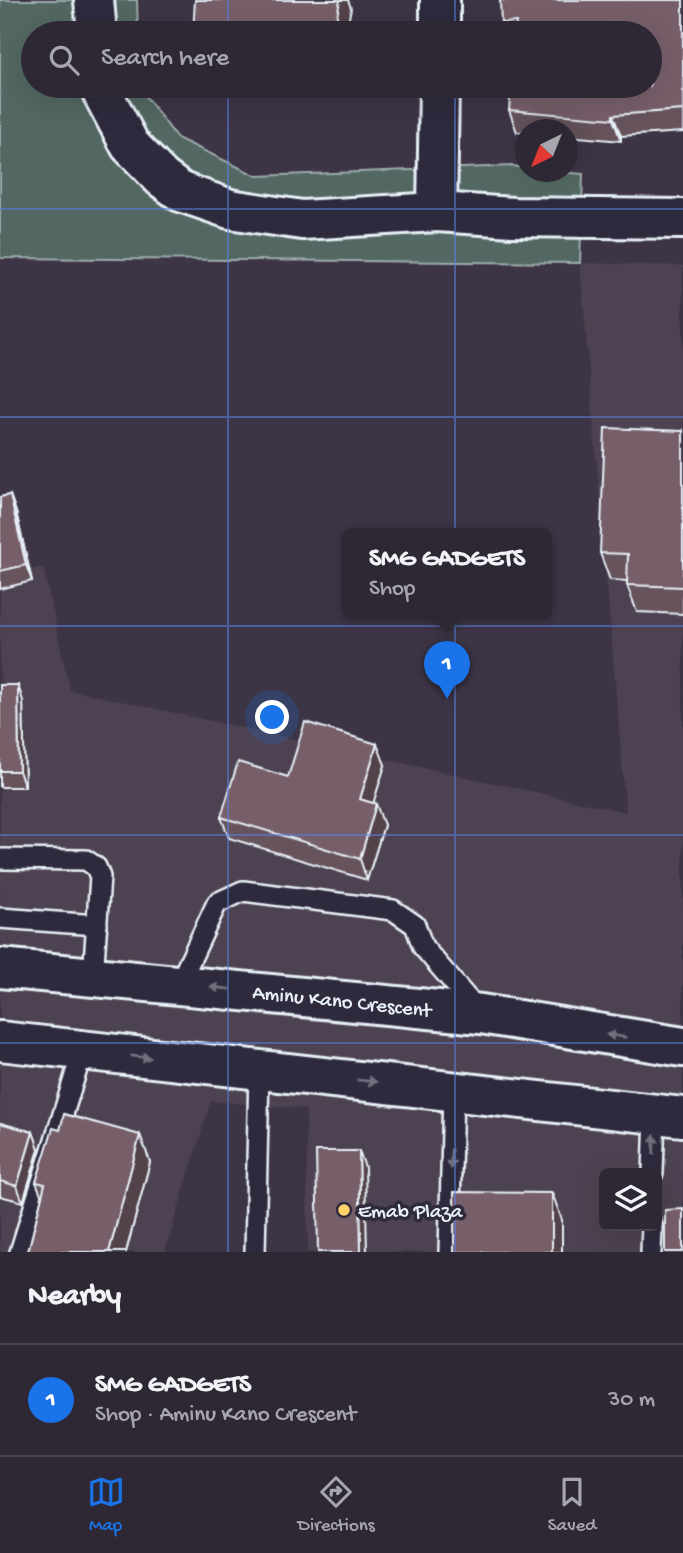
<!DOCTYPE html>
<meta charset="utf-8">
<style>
:root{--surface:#2e2834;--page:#36303c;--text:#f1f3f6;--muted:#a7a6ac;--line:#49444f;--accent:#1a73e8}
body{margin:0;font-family:"Gochi Hand",sans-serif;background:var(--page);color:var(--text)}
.controls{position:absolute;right:21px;bottom:21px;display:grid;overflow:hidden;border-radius:10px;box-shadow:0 7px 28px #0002}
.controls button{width:63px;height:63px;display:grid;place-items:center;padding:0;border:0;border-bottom:2px solid var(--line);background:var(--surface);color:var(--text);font:35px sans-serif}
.compass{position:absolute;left:515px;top:119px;width:63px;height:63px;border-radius:50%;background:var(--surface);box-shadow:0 7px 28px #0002;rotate:223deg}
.you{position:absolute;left:273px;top:718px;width:24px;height:24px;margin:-18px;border:5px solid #fff;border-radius:50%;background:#1a73e8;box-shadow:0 0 0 10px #1a73e833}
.badge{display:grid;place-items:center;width:46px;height:46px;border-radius:50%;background:var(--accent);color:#fff;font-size:23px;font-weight:700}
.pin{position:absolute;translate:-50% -58px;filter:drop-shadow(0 2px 4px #0008)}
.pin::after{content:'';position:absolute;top:37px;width:24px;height:21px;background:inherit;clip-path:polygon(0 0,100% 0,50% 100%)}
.popup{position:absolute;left:342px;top:528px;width:210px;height:91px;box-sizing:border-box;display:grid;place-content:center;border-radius:10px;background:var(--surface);filter:drop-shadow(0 2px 5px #0005);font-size:23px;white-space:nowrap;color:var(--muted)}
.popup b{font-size:26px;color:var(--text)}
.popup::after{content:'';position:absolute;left:50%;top:100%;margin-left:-14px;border:14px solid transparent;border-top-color:var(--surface)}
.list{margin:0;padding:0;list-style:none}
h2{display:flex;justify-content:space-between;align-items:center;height:91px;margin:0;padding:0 28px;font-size:30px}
h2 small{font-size:23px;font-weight:400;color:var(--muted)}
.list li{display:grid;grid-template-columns:46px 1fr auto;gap:21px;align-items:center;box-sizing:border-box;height:112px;padding:0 28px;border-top:2px solid var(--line)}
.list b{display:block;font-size:26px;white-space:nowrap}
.list p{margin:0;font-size:23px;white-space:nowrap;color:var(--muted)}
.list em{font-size:23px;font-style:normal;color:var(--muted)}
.icon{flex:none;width:38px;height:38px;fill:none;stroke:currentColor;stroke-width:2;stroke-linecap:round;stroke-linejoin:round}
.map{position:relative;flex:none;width:683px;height:1252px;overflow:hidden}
.search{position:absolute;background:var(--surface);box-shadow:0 7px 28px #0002;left:21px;right:21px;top:21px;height:77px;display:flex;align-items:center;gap:18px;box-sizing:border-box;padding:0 24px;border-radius:38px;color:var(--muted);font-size:26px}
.sheet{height:203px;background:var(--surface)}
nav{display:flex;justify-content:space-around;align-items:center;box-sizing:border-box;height:98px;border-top:2px solid var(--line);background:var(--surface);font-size:19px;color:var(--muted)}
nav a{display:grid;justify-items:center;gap:4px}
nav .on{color:var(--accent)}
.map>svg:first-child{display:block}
</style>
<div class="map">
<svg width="683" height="1252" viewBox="0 0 683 1252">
<rect width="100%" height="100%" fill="#3d3546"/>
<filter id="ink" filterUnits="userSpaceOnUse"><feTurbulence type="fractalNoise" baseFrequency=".0143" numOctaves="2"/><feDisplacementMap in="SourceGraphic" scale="14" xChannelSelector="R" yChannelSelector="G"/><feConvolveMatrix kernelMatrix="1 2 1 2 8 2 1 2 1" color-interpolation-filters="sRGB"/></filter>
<g filter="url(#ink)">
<path fill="#4e4251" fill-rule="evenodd" d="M580,263l103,3v986h-375l-2,-143 -95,-8 -46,151h-165v-674l43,-11 27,123 556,122zM604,1173h53v53h-53z"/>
<polygon fill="#536862" stroke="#9eacad" stroke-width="2" points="0,0 137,0 138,33 33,33 33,86 141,86 141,90 177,138 257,176 513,166 525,168 526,172 559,172 583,174 580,263 0,258"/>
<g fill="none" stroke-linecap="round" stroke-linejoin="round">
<g stroke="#e8f1f8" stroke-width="24">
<g id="lane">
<polyline points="0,859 86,860 96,867 100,877 93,977"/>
<polyline points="0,918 97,925"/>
<polyline points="179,984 217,903 243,891 393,910 415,925 423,947 478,1011"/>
<polyline points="653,1173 655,1114"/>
<polyline points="20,1252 83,1050"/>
<polyline points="255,1252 259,1070"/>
<polyline points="449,1252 453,1091"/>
<polyline points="651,1252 652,1226"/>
</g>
</g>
<g stroke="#e8f1f8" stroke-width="44">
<g id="street">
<polyline points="94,0 97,33"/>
<polyline points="440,33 440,0"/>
<polyline points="102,86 102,92 130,145 162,178 181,192 230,209 302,220 437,212 513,217 683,219"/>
<polyline points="437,212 439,86"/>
</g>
</g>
<g stroke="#e8f1f8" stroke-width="44">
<g id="secondary">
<polyline points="0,968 481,1014 683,1047"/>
<polyline points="0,1041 683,1117"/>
</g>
</g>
<use href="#lane" stroke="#2f2a3d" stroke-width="19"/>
<use href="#street" stroke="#2f2a3d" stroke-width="38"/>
<use href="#secondary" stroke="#2f2a3d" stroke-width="38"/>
</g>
<g fill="#66525b" stroke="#e8f1f8" stroke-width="2">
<polygon points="683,0 683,132 621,136 621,141 568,136 568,130 526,130 526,133 517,132 509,110 650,33 505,33 501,23"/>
<polygon points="304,86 336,86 335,92"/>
<polygon points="683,431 683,614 637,612 627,585 627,581 610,580 600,553"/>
<polygon points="10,495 16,512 32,581 0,589 0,497"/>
<polygon points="0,685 23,701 25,787 0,787"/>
<polygon points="385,765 373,803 384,825 367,880 229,838 221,817 288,777"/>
<polygon points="0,1123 33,1132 39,1149 23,1202 0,1196"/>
<polygon points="60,1130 140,1135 150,1162 126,1252 28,1252 42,1197 36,1182"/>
</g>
<g fill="#53424a" stroke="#e8f1f8" stroke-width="2">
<polygon points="338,0 348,0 351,8 346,33 334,33"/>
<polygon points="613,115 621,136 621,141 613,119"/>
<polygon points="10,495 16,512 32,581 26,565"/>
<polygon points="18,685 23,701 25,787 19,771"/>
<polygon points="377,744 385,765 368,820 360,799"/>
<polygon points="376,804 384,825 367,880 360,859"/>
<polygon points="33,1132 39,1149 23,1202 17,1186"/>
<polygon points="140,1135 150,1162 126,1252 109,1252"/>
<polygon points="359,1151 365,1167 367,1252 361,1252"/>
<polygon points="552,1193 562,1220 562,1252 552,1252"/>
</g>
<g fill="#775f6a" stroke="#e8f1f8" stroke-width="2">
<polygon points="195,0 340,0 334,33 193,33"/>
<polygon points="500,0 683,0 683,110 613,115 613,119 509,110 511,86 650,86 650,33 515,33 516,22 501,23"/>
<polygon points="605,428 683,431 683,587 627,585 628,554 600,553"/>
<polygon points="10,495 26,565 0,571 0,497"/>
<polygon points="0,685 18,685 19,771 0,771"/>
<polygon points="305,722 377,744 360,799 376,804 360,859 221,817 238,762 288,777"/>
<polygon points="64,1114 140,1135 109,1252 28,1252 45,1184 36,1182 53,1128 60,1130"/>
<polygon points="0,1123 33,1132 17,1186 0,1181"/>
<polygon points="316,1151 359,1151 361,1252 318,1252"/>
<polygon points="454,1192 552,1193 552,1252 454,1252"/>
<polygon points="683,1209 683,1252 665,1252 665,1210"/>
</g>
<defs><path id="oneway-solid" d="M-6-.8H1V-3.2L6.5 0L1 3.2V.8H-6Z" transform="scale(1.75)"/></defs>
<g fill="#70707e">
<use href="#oneway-solid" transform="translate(220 988) rotate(-174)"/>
<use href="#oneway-solid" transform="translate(616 1036) rotate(-171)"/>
<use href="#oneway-solid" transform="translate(141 1057) rotate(6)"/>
<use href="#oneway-solid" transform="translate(367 1081) rotate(6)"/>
<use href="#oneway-solid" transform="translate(654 1144) rotate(-88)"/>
<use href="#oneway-solid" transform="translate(451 1159) rotate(91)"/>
</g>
</g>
<path fill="none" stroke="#5a7fe2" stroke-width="2" stroke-opacity="0.55" d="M228,0v33M455,0v33M228,86v1166M455,86v1166M0,209h683M0,417h683M0,626h683M0,835h683M0,1043h683"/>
<circle fill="#ffd166" stroke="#2f2a3d" stroke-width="2.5" cx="344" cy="1210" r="7"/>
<g text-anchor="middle" stroke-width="7" stroke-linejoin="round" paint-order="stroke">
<g font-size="21" fill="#e8f1f8" stroke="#2f2a3d">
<text transform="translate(342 1000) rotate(6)" y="7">Aminu Kano Crescent</text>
</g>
<g font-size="21" fill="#e8f1f8" stroke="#2f2a3d" text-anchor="start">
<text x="358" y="1217">Emab Plaza</text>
</g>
</g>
</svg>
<div class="controls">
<button><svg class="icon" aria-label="layers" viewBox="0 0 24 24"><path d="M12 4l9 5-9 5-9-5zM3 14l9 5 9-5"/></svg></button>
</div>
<svg class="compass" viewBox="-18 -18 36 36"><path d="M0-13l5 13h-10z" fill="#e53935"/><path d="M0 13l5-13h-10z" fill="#a7a6ac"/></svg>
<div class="you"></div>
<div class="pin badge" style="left:447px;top:699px">1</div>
<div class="popup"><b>SMG GADGETS</b>Shop</div>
<div class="search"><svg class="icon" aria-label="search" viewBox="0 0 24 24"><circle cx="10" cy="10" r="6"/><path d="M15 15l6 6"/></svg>Search here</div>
</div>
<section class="sheet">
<h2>Nearby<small></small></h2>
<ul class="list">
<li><span class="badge">1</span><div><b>SMG GADGETS</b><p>Shop · Aminu Kano Crescent</p></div><em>30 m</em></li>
</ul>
</section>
<nav>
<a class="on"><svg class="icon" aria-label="map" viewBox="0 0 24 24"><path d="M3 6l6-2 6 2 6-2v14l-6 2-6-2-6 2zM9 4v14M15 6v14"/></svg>Map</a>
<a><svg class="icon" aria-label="directions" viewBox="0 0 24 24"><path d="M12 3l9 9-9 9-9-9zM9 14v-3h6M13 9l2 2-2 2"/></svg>Directions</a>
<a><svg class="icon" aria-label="saved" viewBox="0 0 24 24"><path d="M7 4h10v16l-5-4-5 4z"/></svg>Saved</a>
</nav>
